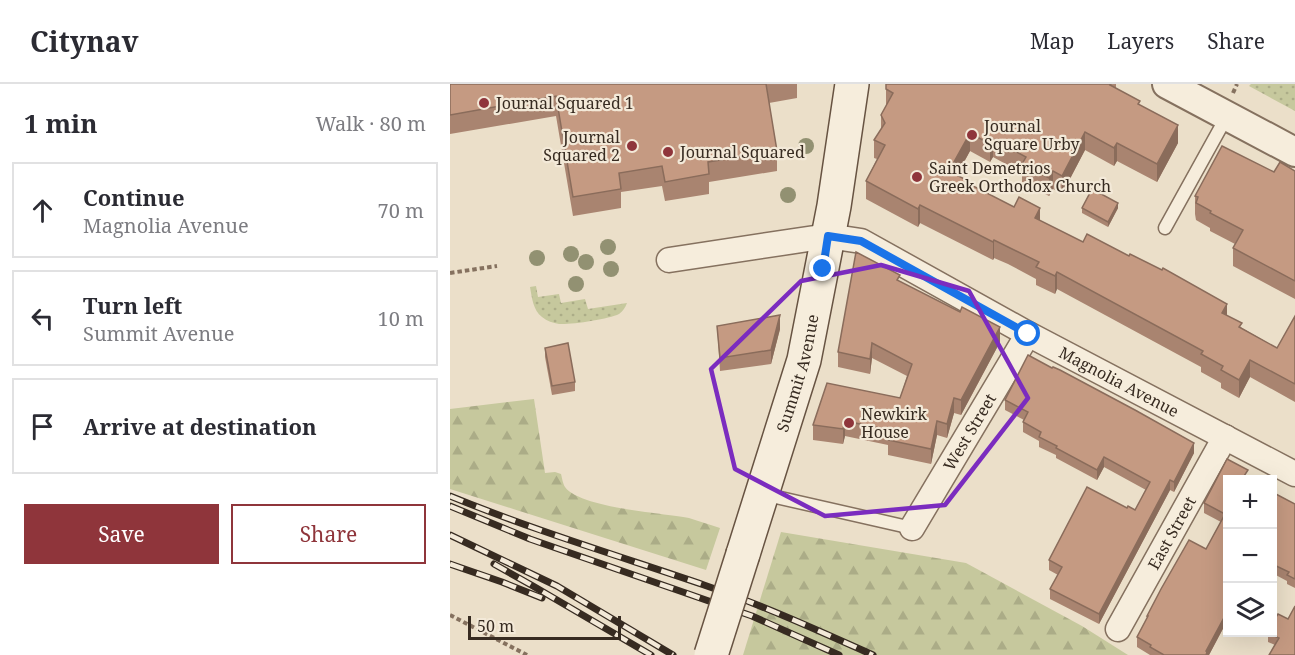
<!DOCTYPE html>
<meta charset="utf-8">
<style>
:root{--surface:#fff;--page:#f7f7f7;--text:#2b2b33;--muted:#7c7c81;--line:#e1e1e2;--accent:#8f353b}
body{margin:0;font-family:"Noto Serif",serif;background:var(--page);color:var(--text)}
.controls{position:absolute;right:18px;bottom:18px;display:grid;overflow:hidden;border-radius:0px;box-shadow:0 6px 24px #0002}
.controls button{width:54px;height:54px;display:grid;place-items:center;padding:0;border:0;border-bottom:2px solid var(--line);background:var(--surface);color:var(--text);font:30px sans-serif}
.scale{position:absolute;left:18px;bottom:15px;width:153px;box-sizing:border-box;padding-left:6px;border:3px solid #372b21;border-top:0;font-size:16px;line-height:21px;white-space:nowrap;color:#372b21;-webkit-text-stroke:4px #f3e9d8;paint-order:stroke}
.stop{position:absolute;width:18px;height:18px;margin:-14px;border:4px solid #1a73e8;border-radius:50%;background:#fff}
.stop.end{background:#1a73e8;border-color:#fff;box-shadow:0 2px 6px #0008}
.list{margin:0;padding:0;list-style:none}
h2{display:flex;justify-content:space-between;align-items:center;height:78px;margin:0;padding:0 24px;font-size:26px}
h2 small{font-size:20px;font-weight:400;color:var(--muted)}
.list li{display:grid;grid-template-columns:39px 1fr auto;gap:18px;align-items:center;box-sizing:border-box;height:96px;margin:0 12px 12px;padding:0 12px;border:2px solid var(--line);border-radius:0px}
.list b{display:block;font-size:22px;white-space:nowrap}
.list p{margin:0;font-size:20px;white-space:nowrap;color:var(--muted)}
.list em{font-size:20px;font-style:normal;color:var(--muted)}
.actions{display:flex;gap:12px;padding:18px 24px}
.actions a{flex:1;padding:14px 0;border:2px solid var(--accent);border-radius:0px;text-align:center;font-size:21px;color:var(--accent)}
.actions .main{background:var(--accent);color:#fff}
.icon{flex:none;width:33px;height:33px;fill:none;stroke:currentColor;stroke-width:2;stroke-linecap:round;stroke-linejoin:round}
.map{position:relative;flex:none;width:845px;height:571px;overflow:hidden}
header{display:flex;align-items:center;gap:36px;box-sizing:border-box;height:84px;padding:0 30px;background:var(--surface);border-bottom:2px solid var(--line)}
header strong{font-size:28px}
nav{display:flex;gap:33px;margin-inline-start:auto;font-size:21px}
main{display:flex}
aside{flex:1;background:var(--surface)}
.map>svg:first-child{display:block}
</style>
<header>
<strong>Citynav</strong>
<nav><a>Map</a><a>Layers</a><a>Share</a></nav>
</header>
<main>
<aside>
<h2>1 min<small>Walk · 80 m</small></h2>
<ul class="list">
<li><svg class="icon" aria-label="ahead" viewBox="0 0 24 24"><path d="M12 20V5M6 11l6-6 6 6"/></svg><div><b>Continue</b><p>Magnolia Avenue</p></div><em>70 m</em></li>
<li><svg class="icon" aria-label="left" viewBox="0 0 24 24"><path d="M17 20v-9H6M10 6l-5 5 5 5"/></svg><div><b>Turn left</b><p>Summit Avenue</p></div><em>10 m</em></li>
<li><svg class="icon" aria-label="arrive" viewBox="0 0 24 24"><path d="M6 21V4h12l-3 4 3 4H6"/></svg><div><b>Arrive at destination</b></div></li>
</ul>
<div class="actions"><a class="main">Save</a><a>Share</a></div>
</aside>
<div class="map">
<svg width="845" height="571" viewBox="0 0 845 571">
<defs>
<pattern id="grass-dots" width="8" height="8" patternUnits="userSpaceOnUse" patternTransform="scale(1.5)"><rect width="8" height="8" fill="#c6c89d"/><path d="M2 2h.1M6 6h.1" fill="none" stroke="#abac87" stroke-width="1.8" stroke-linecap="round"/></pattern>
<pattern id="forest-firs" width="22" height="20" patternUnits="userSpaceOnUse" patternTransform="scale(1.5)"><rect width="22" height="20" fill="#c6c89d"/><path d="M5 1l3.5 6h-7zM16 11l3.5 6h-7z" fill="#abac87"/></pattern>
</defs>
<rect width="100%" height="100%" fill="#ebdfc9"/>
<g fill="url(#grass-dots)">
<polygon points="801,0 845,0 845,27 799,2"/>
<path d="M86,202l2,11 21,-3 2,9 24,-4 3,10 39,-6c-2,5 -4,8 -8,11 -10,5 -49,11 -60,10 -6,-1 -12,-3 -17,-7 -9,-7 -10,-19 -12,-30z"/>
</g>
<g fill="url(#forest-firs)">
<path d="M84,315l11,74 10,-1 6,2c1,4 2,10 4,13 15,21 98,26 124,31 10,3 21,7 31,10l-14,42 -256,-81v-80z"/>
<polygon points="331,448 516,479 632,542 678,571 293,571"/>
</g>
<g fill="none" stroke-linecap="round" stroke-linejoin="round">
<g stroke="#85715f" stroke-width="15">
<g id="service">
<polyline points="715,144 777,32"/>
<polyline points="313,410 462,444"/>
</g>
</g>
<g stroke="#85715f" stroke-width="27">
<g id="minor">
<path id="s1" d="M219,176l159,-24 33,5 167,93 267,140"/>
<path id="s2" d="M462,444l116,-194"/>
<path id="s3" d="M668,545l107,-192"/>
</g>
</g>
<g stroke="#85715f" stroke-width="32">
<polyline id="tertiary" points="717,0 845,68"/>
</g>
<g stroke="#675342" stroke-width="36">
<g id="secondary">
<path id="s4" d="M293,470l61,-194 30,-154 18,-122"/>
</g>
</g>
<g stroke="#85715f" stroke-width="4" stroke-dasharray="4.5 3" stroke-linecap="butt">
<polyline points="783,9 787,0"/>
<polyline points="0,189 47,182"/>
<polyline points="0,531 77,571"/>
</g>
<use href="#service" stroke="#f6eddc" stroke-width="12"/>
<use href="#minor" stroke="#f6eddc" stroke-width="24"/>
<use href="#tertiary" stroke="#f6eddc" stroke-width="28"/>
<use href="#secondary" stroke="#f6eddc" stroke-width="33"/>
<g stroke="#372b21" stroke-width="7">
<g id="rail">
<path d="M0,412c83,34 169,60 254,89 58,20 113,45 169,70"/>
<polyline points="0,422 80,455 302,532 389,571"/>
<polyline points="0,451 107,502 223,571"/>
<polyline points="0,480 52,498 92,514"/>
<polyline points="44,480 83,502 201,571"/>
</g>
</g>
<use href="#rail" stroke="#f3e9d8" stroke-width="4.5" stroke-dasharray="14" stroke-linecap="butt"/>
<g stroke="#675342" stroke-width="36" stroke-linecap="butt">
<polyline id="secondary-bridge" points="261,571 293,470"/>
</g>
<use href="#secondary-bridge" stroke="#f6eddc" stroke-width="33"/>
</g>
<g fill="#929172">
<circle cx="356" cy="62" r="8"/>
<circle cx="338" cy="111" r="8"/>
<circle cx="158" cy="163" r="8"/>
<circle cx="121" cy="170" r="8"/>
<circle cx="87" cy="174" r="8"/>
<circle cx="136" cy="178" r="8"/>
<circle cx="161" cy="185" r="8"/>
<circle cx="126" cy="200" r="8"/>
</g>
<g fill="#a98470">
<polygon points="0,0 347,0 347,14 319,19 327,67 327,87 259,98 259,110 215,117 212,102 171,108 171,124 123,132 106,32 0,50"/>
<polygon points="666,0 666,4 690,21 728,59 707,98 667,77 664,82 635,66 612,110 603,105 599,112 572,98 572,89 543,73 540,78 520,67 507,91 524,103 777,231 792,244 827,264 845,232 845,318 800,293 789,314 771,304 771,299 751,288 751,283 607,205 605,210 586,201 586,195 558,180 544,174 543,176 470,139 468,143 416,115 416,97 427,75 424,74 424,56 431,45 431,31 436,22 436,5"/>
<polygon points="845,87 845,215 783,182 783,164 785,160 760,147 760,144 746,136 745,130 745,112 824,88"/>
<polygon points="632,124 668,124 658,143 632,129"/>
<polygon points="450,197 550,258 511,331 504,329 497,354 487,351 481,380 438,371 438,361 395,352 393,360 363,356 363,341 450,314 457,292 422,274 420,290 388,283 388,268"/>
<polygon points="267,242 330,245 321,280 270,287"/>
<polygon points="95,264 125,298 125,307 102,311 95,273"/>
<polygon points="555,316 744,369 724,408 720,406 649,540 600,515 600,505 608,491 599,486 599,476 677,424 685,426 696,406 654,383 647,396 606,374 606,371 589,363 589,357 573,348 573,338 574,336 555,326"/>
<polygon points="777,375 777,537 759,571 700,571 687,563 687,553 697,535 697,532 756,465 771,438 754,429 754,419"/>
<polygon points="822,408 845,420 845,504 837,500 837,497 822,489"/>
<polygon points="838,535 825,561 818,558 818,549"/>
</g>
<g fill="#8a6c5b">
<polygon points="728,41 728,59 707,98 707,80"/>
<polygon points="635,48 635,66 612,110 612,92"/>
<polygon points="520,49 520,67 499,105 499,87"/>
<polygon points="543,55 543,73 540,78 540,60"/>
<polygon points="667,59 667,77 664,82 664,64"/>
<polygon points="603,87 603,105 599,112 599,94"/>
<polygon points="668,119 668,124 658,143 658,138"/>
<polygon points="470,121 470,139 468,143 468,125"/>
<polygon points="590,124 590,142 585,134"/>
<polygon points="544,156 544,174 543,176 543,158"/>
<polygon points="607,188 607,205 605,210 605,192"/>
<polygon points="777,220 777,238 772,229"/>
<polygon points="330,231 330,245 321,280 321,266"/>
<polygon points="550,243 550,258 511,331 511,316"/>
<polygon points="422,259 422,274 420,290 420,275"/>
<polygon points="800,276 800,293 789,314 789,296"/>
<polygon points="504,314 504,329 497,354 497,340"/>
<polygon points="395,337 395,352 393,360 393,345"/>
<polygon points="487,337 487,351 481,380 481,365"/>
<polygon points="744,359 744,369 724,408 724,398"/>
<polygon points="654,373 654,383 647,396 647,386"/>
<polygon points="720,396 720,406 649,540 649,530"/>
<polygon points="777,528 777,537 759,571 756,571 756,567"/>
</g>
<g fill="#c59a82" stroke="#8a6c5b" stroke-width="1.5">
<polygon points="0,0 316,0 327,67 258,78 259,90 215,98 212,82 169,89 171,105 123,113 106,12 0,31"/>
<polygon points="436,0 661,0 660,1 690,17 688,20 728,41 707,80 667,59 664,64 635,48 612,92 603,87 599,94 572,80 576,73 543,55 540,60 520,49 499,87 524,100 523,102 564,123 569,113 590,124 585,134 633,158 637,150 679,172 680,170 712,186 713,184 777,220 772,229 792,239 789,243 827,264 845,232 845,300 800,276 789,296 771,286 773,282 751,270 753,267 607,188 605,192 586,183 589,178 558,163 544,156 543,158 470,121 468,125 416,97 435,61 424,56 435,39 431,31 443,9 436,5"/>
<polygon points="772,62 824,88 830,78 845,87 845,197 783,164 793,146 760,129 761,127 746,119 748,113 745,112"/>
<polygon points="642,105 668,119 658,138 632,124"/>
<polygon points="406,168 450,191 447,196 510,228 512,223 550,243 511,316 504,314 497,340 487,337 481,365 438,356 440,346 395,337 393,345 363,341 377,299 450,314 462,280 422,259 420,275 388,268"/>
<polygon points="330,231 321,266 270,274 267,242"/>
<polygon points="118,259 125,298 102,302 95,264"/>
<polygon points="578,271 602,284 603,283 610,286 685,326 744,359 724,398 720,396 649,530 600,505 612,483 599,476 637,403 677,424 678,422 685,426 700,398 654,373 647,386 606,364 607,362 589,353 591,348 573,338 578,328 555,316"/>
<polygon points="777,375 798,386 794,392 800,396 777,396 777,528 756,567 757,568 756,571 714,571 700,563 701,561 687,553 698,532 697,532 711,505 739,456 756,465 775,430 754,419"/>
<polygon points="822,408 845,420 845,495 837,491 839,488 822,480"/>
<polygon points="845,522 845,571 819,571 829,554 818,549 822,549 822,539 828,530 838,535"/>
</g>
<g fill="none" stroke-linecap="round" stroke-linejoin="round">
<polyline stroke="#1a73e8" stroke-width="8" points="373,185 378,152 411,157 578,250"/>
</g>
<path fill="none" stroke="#7b2cbf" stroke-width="4.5" stroke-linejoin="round" d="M431,181l88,26 59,107 -83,107 -120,11 -90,-47 -24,-100 90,-88z"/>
<g fill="#8f353b" stroke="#f3e9d8" stroke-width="2">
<circle cx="34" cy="19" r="6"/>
<circle cx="522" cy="51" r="6"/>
<circle cx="182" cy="62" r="6"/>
<circle cx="218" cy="68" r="6"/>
<circle cx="467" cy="93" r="6"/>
<circle cx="399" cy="339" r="6"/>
</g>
<g text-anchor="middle" stroke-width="4.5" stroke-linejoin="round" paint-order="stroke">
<g font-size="16" fill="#372b21" stroke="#f3e9d8" text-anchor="start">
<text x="46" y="25">Journal Squared 1</text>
<text x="534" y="48">Journal<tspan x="534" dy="18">Square Urby</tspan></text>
<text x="170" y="59" text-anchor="end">Journal<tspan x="170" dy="18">Squared 2</tspan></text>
<text x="230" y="74">Journal Squared</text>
<text x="479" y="90">Saint Demetrios<tspan x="479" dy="18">Greek Orthodox Church</tspan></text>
<text x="411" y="336">Newkirk<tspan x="411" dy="18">House</tspan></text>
</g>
<g font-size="16" fill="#372b21" stroke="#f3e9d8">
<text dy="6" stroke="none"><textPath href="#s4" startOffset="189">Summit Avenue</textPath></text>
<text dy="6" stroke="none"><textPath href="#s1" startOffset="488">Magnolia Avenue</textPath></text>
<text dy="6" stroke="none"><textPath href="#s2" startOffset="112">West Street</textPath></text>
<text dy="6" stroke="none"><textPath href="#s3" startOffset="110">East Street</textPath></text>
</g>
</g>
</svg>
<div class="controls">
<button>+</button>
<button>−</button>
<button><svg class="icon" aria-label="layers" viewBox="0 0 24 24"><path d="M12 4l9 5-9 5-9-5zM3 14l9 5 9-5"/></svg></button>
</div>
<div class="scale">50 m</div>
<div class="stop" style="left:578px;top:250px"></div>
<div class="stop end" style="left:373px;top:185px"></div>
</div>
</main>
